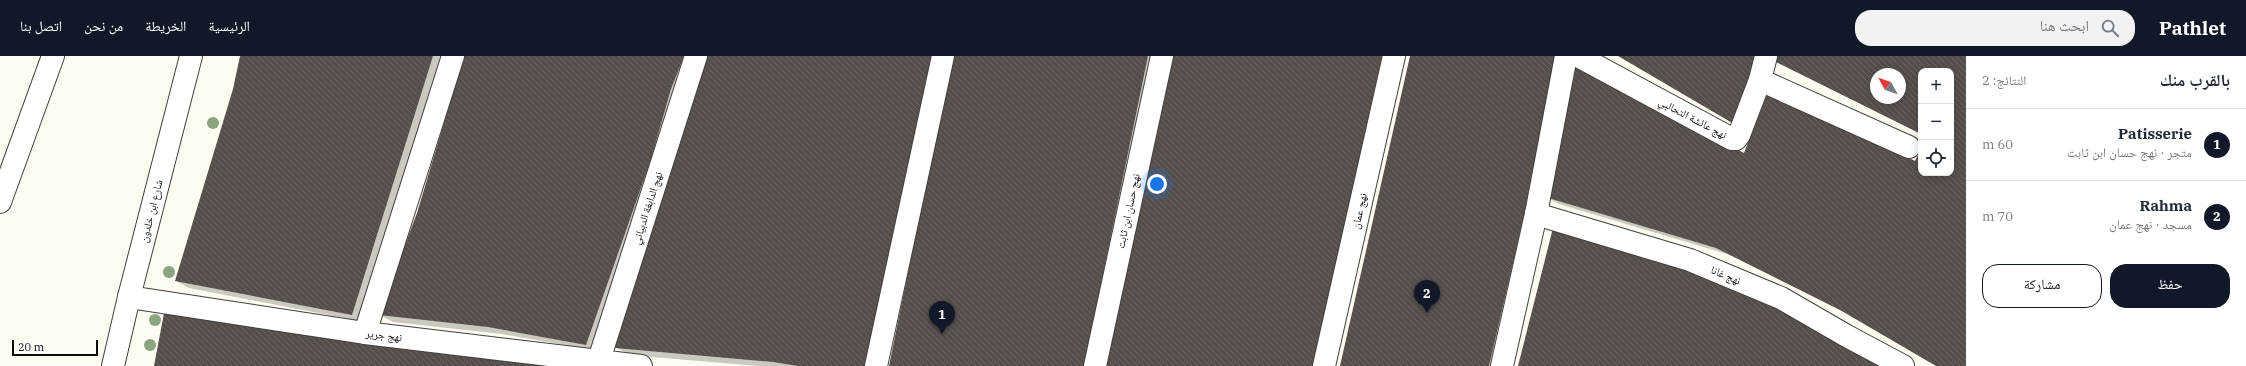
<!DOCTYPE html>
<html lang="ar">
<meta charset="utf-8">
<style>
:root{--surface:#fff;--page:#f2f2f3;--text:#1f2937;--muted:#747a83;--line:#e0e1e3;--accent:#111827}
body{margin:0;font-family:"IBM Plex Serif","Noto Naskh Arabic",serif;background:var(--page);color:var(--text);direction:rtl}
.controls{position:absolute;right:12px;top:12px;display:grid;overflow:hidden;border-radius:8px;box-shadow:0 2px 10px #0003}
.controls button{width:36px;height:36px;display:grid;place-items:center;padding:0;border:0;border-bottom:1px solid var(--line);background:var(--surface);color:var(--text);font:20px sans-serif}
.compass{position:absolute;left:1870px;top:12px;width:36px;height:36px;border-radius:50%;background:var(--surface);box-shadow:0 2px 10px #0003;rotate:311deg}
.scale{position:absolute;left:12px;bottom:10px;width:86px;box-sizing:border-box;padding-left:4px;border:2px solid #0d0d0d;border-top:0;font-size:11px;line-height:14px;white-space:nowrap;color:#0d0d0d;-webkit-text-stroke:3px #fff;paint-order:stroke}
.you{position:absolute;left:1157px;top:128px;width:14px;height:14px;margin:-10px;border:3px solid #fff;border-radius:50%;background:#1a73e8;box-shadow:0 0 0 6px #1a73e833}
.badge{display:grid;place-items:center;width:26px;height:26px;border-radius:50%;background:var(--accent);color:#fff;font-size:13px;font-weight:700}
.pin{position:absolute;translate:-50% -33px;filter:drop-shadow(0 1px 2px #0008)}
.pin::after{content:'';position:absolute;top:21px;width:14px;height:12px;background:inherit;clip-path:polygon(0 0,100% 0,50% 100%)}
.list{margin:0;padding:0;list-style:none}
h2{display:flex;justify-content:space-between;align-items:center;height:52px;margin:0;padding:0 16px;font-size:17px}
h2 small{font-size:13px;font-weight:400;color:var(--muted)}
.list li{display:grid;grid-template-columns:26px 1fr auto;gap:12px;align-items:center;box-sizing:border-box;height:72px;padding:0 16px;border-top:1px solid var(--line)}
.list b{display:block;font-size:15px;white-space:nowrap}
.list p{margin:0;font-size:13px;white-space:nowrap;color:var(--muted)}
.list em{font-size:13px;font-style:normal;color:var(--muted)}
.actions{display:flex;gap:8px;padding:12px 16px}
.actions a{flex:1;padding:9px 0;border:1px solid var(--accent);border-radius:16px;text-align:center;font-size:14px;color:var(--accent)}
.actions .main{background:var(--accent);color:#fff}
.icon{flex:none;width:22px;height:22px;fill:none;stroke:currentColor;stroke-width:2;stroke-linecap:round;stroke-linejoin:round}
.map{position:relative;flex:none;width:1966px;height:310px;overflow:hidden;direction:ltr}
header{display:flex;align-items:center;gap:24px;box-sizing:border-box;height:56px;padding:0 20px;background:var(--accent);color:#fff}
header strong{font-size:19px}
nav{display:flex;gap:22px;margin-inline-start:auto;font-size:14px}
.search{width:280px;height:36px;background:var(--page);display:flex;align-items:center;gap:10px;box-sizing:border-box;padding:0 14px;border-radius:16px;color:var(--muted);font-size:15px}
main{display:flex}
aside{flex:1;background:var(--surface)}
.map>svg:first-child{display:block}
</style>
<header>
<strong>Pathlet</strong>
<div class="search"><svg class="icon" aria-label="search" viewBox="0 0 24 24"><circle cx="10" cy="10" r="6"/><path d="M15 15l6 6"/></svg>ابحث هنا</div>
<nav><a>الرئيسية</a><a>الخريطة</a><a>من نحن</a><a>اتصل بنا</a></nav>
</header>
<main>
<aside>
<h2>بالقرب منك<small>النتائج: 2</small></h2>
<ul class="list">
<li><span class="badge">1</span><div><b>Patisserie</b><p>متجر · نهج حسان ابن ثابت</p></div><em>60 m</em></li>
<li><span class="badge">2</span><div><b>Rahma</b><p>مسجد · نهج عمان</p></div><em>70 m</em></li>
</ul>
<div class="actions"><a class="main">حفظ</a><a>مشاركة</a></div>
</aside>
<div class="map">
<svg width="1966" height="310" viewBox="0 0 1966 310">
<defs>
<pattern id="building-back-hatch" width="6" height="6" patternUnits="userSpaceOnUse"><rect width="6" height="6" fill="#554e4b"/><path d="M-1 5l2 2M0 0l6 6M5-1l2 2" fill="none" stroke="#686360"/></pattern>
</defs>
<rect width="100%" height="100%" fill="#fdfaef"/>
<g fill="#0003" fill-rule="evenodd">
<polygon points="241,0 448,0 365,266 189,232 176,225 234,33"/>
<polygon points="466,0 699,0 599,295 502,278 393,266 380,259 418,157"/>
<polygon points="705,0 879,310 758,310 629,299 616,291"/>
<polygon points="954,0 1162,0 1098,310 890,310"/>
<polygon points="1173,0 1400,0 1312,310 1106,310"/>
<polygon points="1412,0 1566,0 1509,310 1341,310"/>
<path d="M1620,0h346v310h-26l-86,-49 -124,-62 -171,-51 -13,-7 198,-42 9,-22zM1775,4l146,74v-63h30v102h-30v-22l-5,11 -155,-54zM1876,18h24v24h-24z"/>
</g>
<g fill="url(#building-back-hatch)" fill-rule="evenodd">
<polygon points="240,0 433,0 352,259 175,225 233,33"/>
<polygon points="464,0 684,0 671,33 651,103 586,289 488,271 379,259 417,157"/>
<polygon points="704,0 934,0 865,310 798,310 773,306 615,292 645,185"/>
<polygon points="952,0 1148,0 1084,310 889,310"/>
<polygon points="1172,0 1382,0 1313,310 1105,310 1135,179"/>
<polygon points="1410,0 1561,0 1489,310 1340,310"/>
<polygon points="1618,0 1755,0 1734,68"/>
<path d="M1775,0h191v310h-30l-96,-56 -124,-62 -171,-51 29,-132 170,88 25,-64 146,72 6,-12v24h30v-102h-30v63l-147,-73zM1876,18h24v24h-24z"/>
<polygon points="1554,168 1709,213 1887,310 1518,310"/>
<polygon points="165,252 582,310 154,310"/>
</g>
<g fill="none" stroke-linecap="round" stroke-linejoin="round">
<g stroke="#404040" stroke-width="24">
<g id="minor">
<polyline points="1578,0 1732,83 1736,83 1739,79 1760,24 1909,91"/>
<polyline points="1760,24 1766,0"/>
<polyline points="0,146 53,0"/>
<polyline points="1536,158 1690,204 1781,242 1845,279 1903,310"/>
<polyline points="129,241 365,277 641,310"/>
<polyline points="365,277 453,0"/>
<polyline points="599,304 696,0"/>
<polyline points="876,310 943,0"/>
<polyline points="1095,310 1162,0"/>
<polyline points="1324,310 1394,0"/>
<polyline points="1502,310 1536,158 1566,0"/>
</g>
</g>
<g stroke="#404040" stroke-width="24">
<polyline id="tertiary" points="113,310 129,241 191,0"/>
</g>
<use href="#minor" stroke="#fff" stroke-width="22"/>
<use href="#tertiary" stroke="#fff" stroke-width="22"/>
</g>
<g fill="#8da480">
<circle cx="213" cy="67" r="6"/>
<circle cx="169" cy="216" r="6"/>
<circle cx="155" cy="264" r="6"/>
<circle cx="150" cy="289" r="6"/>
</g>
<g text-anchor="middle" stroke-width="4" stroke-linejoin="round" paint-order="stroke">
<g font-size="11" fill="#0d0d0d" stroke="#fff">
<text transform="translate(1693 62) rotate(28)" y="4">نهج عائشة التحالبي</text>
<text transform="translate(647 152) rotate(-72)" y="4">نهج الدابغة الدبياني</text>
<text transform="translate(151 155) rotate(-76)" y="4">شارع ابن خلدون</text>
<text transform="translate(1128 155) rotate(-78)" y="4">نهج حسان ابن ثابت</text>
<text transform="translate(1359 155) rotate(-77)" y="4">نهج عمان</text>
<text transform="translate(1726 219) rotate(23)" y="4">نهج غانا</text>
<text transform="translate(384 279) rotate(7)" y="4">نهج جرير</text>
</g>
</g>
</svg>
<div class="controls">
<button>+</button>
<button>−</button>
<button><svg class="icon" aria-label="locate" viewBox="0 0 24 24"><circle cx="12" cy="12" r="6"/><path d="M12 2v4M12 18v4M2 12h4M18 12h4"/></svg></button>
</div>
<svg class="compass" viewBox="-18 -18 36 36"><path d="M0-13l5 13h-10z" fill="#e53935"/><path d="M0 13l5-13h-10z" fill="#747a83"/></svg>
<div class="scale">20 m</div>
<div class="you"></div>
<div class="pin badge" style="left:942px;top:278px">1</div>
<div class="pin badge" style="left:1427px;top:257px">2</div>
</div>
</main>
